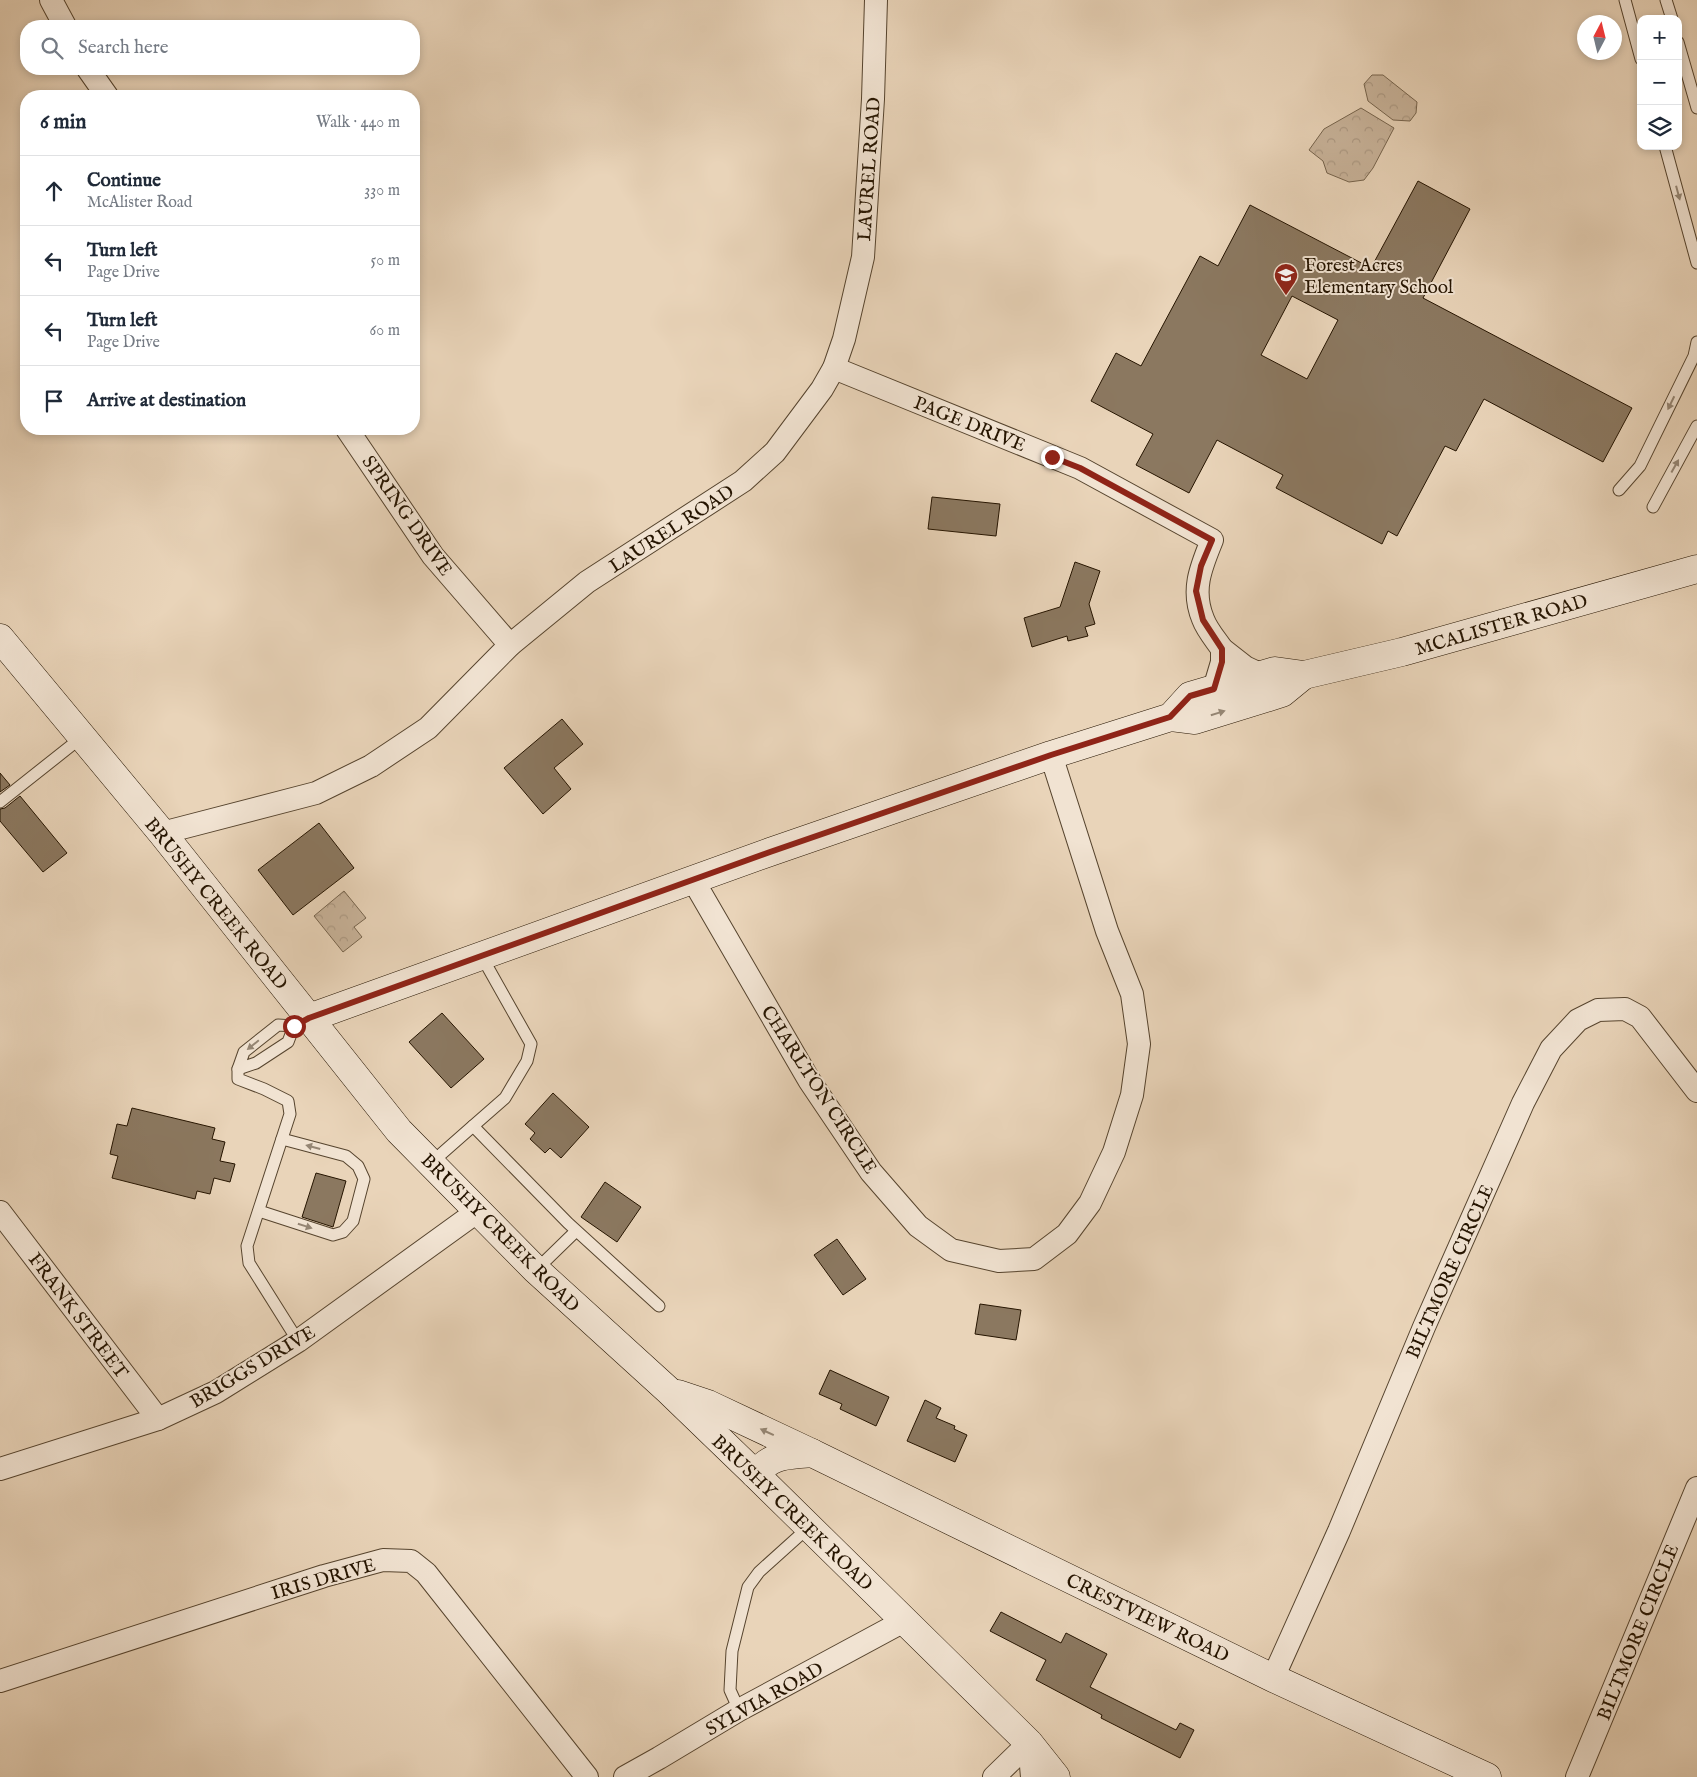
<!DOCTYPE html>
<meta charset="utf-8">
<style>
:root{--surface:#fff;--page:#f6f6f7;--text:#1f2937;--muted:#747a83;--line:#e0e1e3}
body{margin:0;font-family:"IM FELL English",serif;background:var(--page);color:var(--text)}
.controls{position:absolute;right:15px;top:15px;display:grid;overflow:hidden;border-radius:10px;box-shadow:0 2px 8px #0003}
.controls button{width:45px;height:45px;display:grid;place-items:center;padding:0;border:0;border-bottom:1px solid var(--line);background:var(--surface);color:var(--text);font:25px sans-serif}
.compass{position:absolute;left:1577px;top:15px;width:45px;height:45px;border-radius:50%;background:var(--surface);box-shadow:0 2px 8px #0003;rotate:7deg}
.stop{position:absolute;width:15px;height:15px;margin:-11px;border:4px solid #8f2418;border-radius:50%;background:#fff}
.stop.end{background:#8f2418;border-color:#fff;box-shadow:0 1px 5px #0008}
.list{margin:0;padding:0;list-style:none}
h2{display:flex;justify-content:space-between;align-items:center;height:65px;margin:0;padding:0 20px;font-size:21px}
h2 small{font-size:16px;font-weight:400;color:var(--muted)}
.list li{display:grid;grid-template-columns:32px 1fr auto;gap:15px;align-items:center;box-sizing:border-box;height:70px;padding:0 20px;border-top:1px solid var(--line)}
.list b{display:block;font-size:19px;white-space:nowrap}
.list p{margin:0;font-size:16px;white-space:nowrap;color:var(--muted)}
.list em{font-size:16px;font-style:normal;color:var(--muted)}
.icon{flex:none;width:28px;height:28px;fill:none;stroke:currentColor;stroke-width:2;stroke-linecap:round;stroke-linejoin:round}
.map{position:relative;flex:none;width:1697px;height:1777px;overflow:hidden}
.search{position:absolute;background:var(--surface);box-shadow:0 2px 8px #0003;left:20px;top:20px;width:400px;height:55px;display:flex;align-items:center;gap:12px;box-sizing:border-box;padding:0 18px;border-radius:20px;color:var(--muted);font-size:19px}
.panel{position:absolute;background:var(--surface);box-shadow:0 2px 8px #0003;left:20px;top:90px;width:400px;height:345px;border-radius:20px}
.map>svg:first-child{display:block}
</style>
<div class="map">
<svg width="1697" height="1777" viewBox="0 0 1697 1777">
<defs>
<pattern id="park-crowns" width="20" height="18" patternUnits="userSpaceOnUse" patternTransform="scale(1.25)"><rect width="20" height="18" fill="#c8b39a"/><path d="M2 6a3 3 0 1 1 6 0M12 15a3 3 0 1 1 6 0" fill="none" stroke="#ac9983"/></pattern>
</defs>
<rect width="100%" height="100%" fill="#e9d4b9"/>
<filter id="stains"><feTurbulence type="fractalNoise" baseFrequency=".004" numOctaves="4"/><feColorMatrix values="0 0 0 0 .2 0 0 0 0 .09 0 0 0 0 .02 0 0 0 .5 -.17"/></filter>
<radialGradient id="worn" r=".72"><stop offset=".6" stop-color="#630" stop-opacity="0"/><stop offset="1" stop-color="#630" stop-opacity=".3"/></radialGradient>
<g fill="url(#park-crowns)" stroke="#76644d">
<polygon points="1372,75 1383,75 1417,102 1416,113 1410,121 1393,120 1368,101 1364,84"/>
<polygon points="1361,108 1394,128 1373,168 1364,180 1349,182 1327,173 1323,161 1309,150 1324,129"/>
<polygon points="344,891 366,918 354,927 362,937 343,952 314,916"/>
</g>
<g fill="#8b7860" stroke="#251400" fill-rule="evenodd">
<path d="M1418,181l52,28 -47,89 209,110 -29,54 -119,-63 -28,52 -11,-5 -48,90 -9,-5 -6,13 -106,-56 7,-13 -66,-35 -28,53 -53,-28 17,-31 -62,-33 25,-48 25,13 59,-110 18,10 32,-61 121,63zM1292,296l46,24 -31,59 -46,-24z"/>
<polygon points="932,497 1000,504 996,536 928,529"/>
<polygon points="1075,562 1100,571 1089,604 1095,624 1085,627 1088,636 1068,641 1067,636 1032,647 1024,618 1060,607"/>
<polygon points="562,719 583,744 554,768 571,789 543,814 504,768"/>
<polygon points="0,773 10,785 0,792"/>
<polygon points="20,796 67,853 43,872 0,821 0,809 5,808"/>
<polygon points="319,823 354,868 293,915 258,870"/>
<polygon points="442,1013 484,1059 451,1088 409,1042"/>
<polygon points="553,1093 589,1127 561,1158 550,1148 545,1153 530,1139 535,1133 525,1124"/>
<polygon points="132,1108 215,1128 212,1139 225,1142 220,1161 235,1164 230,1182 214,1178 210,1194 197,1191 195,1199 112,1178 118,1156 110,1154 117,1124 127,1126"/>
<polygon points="316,1173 346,1181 333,1227 302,1217"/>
<polygon points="605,1182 641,1207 617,1242 581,1217"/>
<polygon points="837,1239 866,1279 843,1295 814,1255"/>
<polygon points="980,1304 1021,1310 1016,1340 975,1334"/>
<polygon points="830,1370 889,1397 876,1426 840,1409 842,1404 819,1394"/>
<polygon points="925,1400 941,1408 936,1418 955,1426 954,1429 967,1435 955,1462 907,1441"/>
<polygon points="1001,1612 1061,1643 1066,1633 1107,1654 1090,1687 1176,1730 1180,1723 1194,1730 1180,1758 1101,1718 1102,1715 1036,1680 1046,1660 990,1631"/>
</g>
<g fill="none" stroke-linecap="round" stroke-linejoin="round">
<g stroke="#56442e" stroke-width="13">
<g id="lane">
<polyline points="1625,0 1641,59"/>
<polyline points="1666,0 1672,19"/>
<polyline points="1678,42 1697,108"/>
<polyline points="1665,146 1697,263"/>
<polyline points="1619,490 1640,466 1694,356 1697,342"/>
<polyline points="1653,507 1697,426"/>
<polyline points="0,802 82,737"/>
<polyline points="482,957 531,1044 527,1061 505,1098 473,1126 568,1223 659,1306"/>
<polyline points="294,1026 288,1042 256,1063 238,1069 244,1052 278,1025 294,1026 309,1018"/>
<polyline points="238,1069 238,1079 264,1089 288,1101 290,1114 247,1246 249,1263 298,1341"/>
<polyline points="431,1163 473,1126"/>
<polyline points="259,1211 333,1235 343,1232 353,1221 364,1179 358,1166 346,1156 282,1139"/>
<polyline points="536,1270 576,1231"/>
<polyline points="739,1710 730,1690 732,1651 748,1587 759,1572 809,1527"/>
</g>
</g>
<g stroke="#56442e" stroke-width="24">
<g id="street">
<polyline points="51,0 65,26"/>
<polyline points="88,69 107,96"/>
<path d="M834,368l246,100 132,72c-11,27 -21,50 -9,79 4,11 13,21 19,30"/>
<polyline points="347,429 433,556 510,645"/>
<polyline points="1214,689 1222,662 1222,649 1245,667 1262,675"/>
<polyline points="162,833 316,793 371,766 428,728 510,645 587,582 743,481 775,452 822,389 834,368 844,339 863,257 873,99 876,0"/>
<polyline points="693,880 809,1080 871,1172 918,1226 951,1250 999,1261 1034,1259 1067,1234 1090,1203 1114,1152 1132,1095 1139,1044 1132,994 1107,931 1051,755"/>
<polyline points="0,1212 158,1419"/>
<polyline points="0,1469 158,1419 216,1392 298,1341 478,1211"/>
<polyline points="1273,1678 1339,1531 1424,1327 1523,1103 1551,1049 1578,1020 1598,1010 1625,1009 1640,1017 1697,1091"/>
<polyline points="0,1681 324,1576 383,1560 411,1561 426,1573 587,1777"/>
<polyline points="1029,1743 1032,1777"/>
<polyline points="625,1777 659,1758 739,1710 904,1621"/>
<polyline points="994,1777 1029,1743"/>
<polyline points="1577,1777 1697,1488"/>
</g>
</g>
<g stroke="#251400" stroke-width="29">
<g id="secondary">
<polyline points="0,638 162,833 399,1131 536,1270 669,1391 755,1474 1029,1743 1056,1777"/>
<polyline points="1304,675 1402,652 1697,569"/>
<polyline points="309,1018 770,852 1051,755 1171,717 1195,720 1282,693 1304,675 1275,671 1190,696 1171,717"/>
<polyline points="678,1394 708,1404 812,1453"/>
<path d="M755,1474c19,-21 31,-18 57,-21l461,225 214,99"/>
</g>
</g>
<use href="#lane" stroke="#f1e3d2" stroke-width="11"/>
<use href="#street" stroke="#f1e3d2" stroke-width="22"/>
<use href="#secondary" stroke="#f1e3d2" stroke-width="28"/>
</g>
<defs><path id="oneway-solid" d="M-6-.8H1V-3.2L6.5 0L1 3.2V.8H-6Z" transform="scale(1.25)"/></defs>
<g fill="#958674">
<use href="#oneway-solid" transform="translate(1678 193) rotate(75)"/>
<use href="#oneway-solid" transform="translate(1671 403) rotate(116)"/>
<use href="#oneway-solid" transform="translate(1675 466) rotate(-61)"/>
<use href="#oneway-solid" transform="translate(1218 713) rotate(-17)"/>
<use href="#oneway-solid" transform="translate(253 1045) rotate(141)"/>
<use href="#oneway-solid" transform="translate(313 1147) rotate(-165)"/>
<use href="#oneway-solid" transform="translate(305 1226) rotate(18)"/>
<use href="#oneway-solid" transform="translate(767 1432) rotate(-155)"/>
</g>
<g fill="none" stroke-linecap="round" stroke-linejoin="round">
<polyline stroke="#8f2418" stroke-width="6" points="294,1026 309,1018 770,852 1051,755 1170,717 1190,696 1214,689 1222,662 1222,649 1203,620 1196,591 1201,566 1212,540 1080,468 1052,457"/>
</g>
<defs>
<g id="school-pin" transform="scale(1.25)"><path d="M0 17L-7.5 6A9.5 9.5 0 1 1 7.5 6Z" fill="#8f2418" stroke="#f1e3d2"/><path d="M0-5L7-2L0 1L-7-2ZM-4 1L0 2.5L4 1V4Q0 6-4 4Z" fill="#fff"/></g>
</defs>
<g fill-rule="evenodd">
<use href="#school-pin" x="1286" y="275"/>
</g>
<g text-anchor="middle" stroke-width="4" stroke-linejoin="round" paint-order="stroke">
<g font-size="19" fill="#251400" stroke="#f1e3d2">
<text transform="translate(868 169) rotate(-86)" y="7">LAUREL ROAD</text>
<text transform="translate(970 423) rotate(22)" y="7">PAGE DRIVE</text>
<text transform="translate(408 515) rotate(55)" y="7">SPRING DRIVE</text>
<text transform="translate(671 528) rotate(-33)" y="7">LAUREL ROAD</text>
<text transform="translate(1501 624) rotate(-16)" y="7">MCALISTER ROAD</text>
<text transform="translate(217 903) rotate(51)" y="7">BRUSHY CREEK ROAD</text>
<text transform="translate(820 1089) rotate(57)" y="7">CHARLTON CIRCLE</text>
<text transform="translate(501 1232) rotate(45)" y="7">BRUSHY CREEK ROAD</text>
<text transform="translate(1449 1271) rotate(-66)" y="7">BILTMORE CIRCLE</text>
<text transform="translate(79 1315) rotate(53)" y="7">FRANK STREET</text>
<text transform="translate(252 1366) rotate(-31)" y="7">BRIGGS DRIVE</text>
<text transform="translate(793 1512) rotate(44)" y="7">BRUSHY CREEK ROAD</text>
<text transform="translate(323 1578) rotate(-16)" y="7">IRIS DRIVE</text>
<text transform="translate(1148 1617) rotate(26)" y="7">CRESTVIEW ROAD</text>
<text transform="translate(1637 1632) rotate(-68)" y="7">BILTMORE CIRCLE</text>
<text transform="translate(764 1698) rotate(-29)" y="7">SYLVIA ROAD</text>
</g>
<g font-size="19" fill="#251400" stroke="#f1e3d2" text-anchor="start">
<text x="1304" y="271">Forest Acres<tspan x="1304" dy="22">Elementary School</tspan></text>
</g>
</g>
<rect width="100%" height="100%" filter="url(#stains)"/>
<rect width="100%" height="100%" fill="url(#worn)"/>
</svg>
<div class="controls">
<button>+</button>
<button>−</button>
<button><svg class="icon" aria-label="layers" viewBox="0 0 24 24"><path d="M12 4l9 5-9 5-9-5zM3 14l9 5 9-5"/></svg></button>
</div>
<svg class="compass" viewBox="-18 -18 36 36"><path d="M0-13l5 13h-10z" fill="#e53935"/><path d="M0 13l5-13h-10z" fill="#747a83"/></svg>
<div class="stop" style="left:294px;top:1026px"></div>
<div class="stop end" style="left:1052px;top:457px"></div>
<div class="search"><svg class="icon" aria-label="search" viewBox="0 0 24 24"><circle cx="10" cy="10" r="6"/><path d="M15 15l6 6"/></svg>Search here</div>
<section class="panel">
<h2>6 min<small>Walk · 440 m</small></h2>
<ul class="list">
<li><svg class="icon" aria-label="ahead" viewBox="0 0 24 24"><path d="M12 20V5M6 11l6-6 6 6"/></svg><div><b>Continue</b><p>McAlister Road</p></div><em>330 m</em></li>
<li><svg class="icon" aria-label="left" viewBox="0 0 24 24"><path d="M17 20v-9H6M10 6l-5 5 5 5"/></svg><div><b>Turn left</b><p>Page Drive</p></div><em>50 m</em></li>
<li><svg class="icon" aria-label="left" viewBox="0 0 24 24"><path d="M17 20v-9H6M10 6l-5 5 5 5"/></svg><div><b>Turn left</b><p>Page Drive</p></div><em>60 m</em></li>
<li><svg class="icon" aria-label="arrive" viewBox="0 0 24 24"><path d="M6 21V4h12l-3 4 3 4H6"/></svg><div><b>Arrive at destination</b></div></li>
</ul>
</section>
</div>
